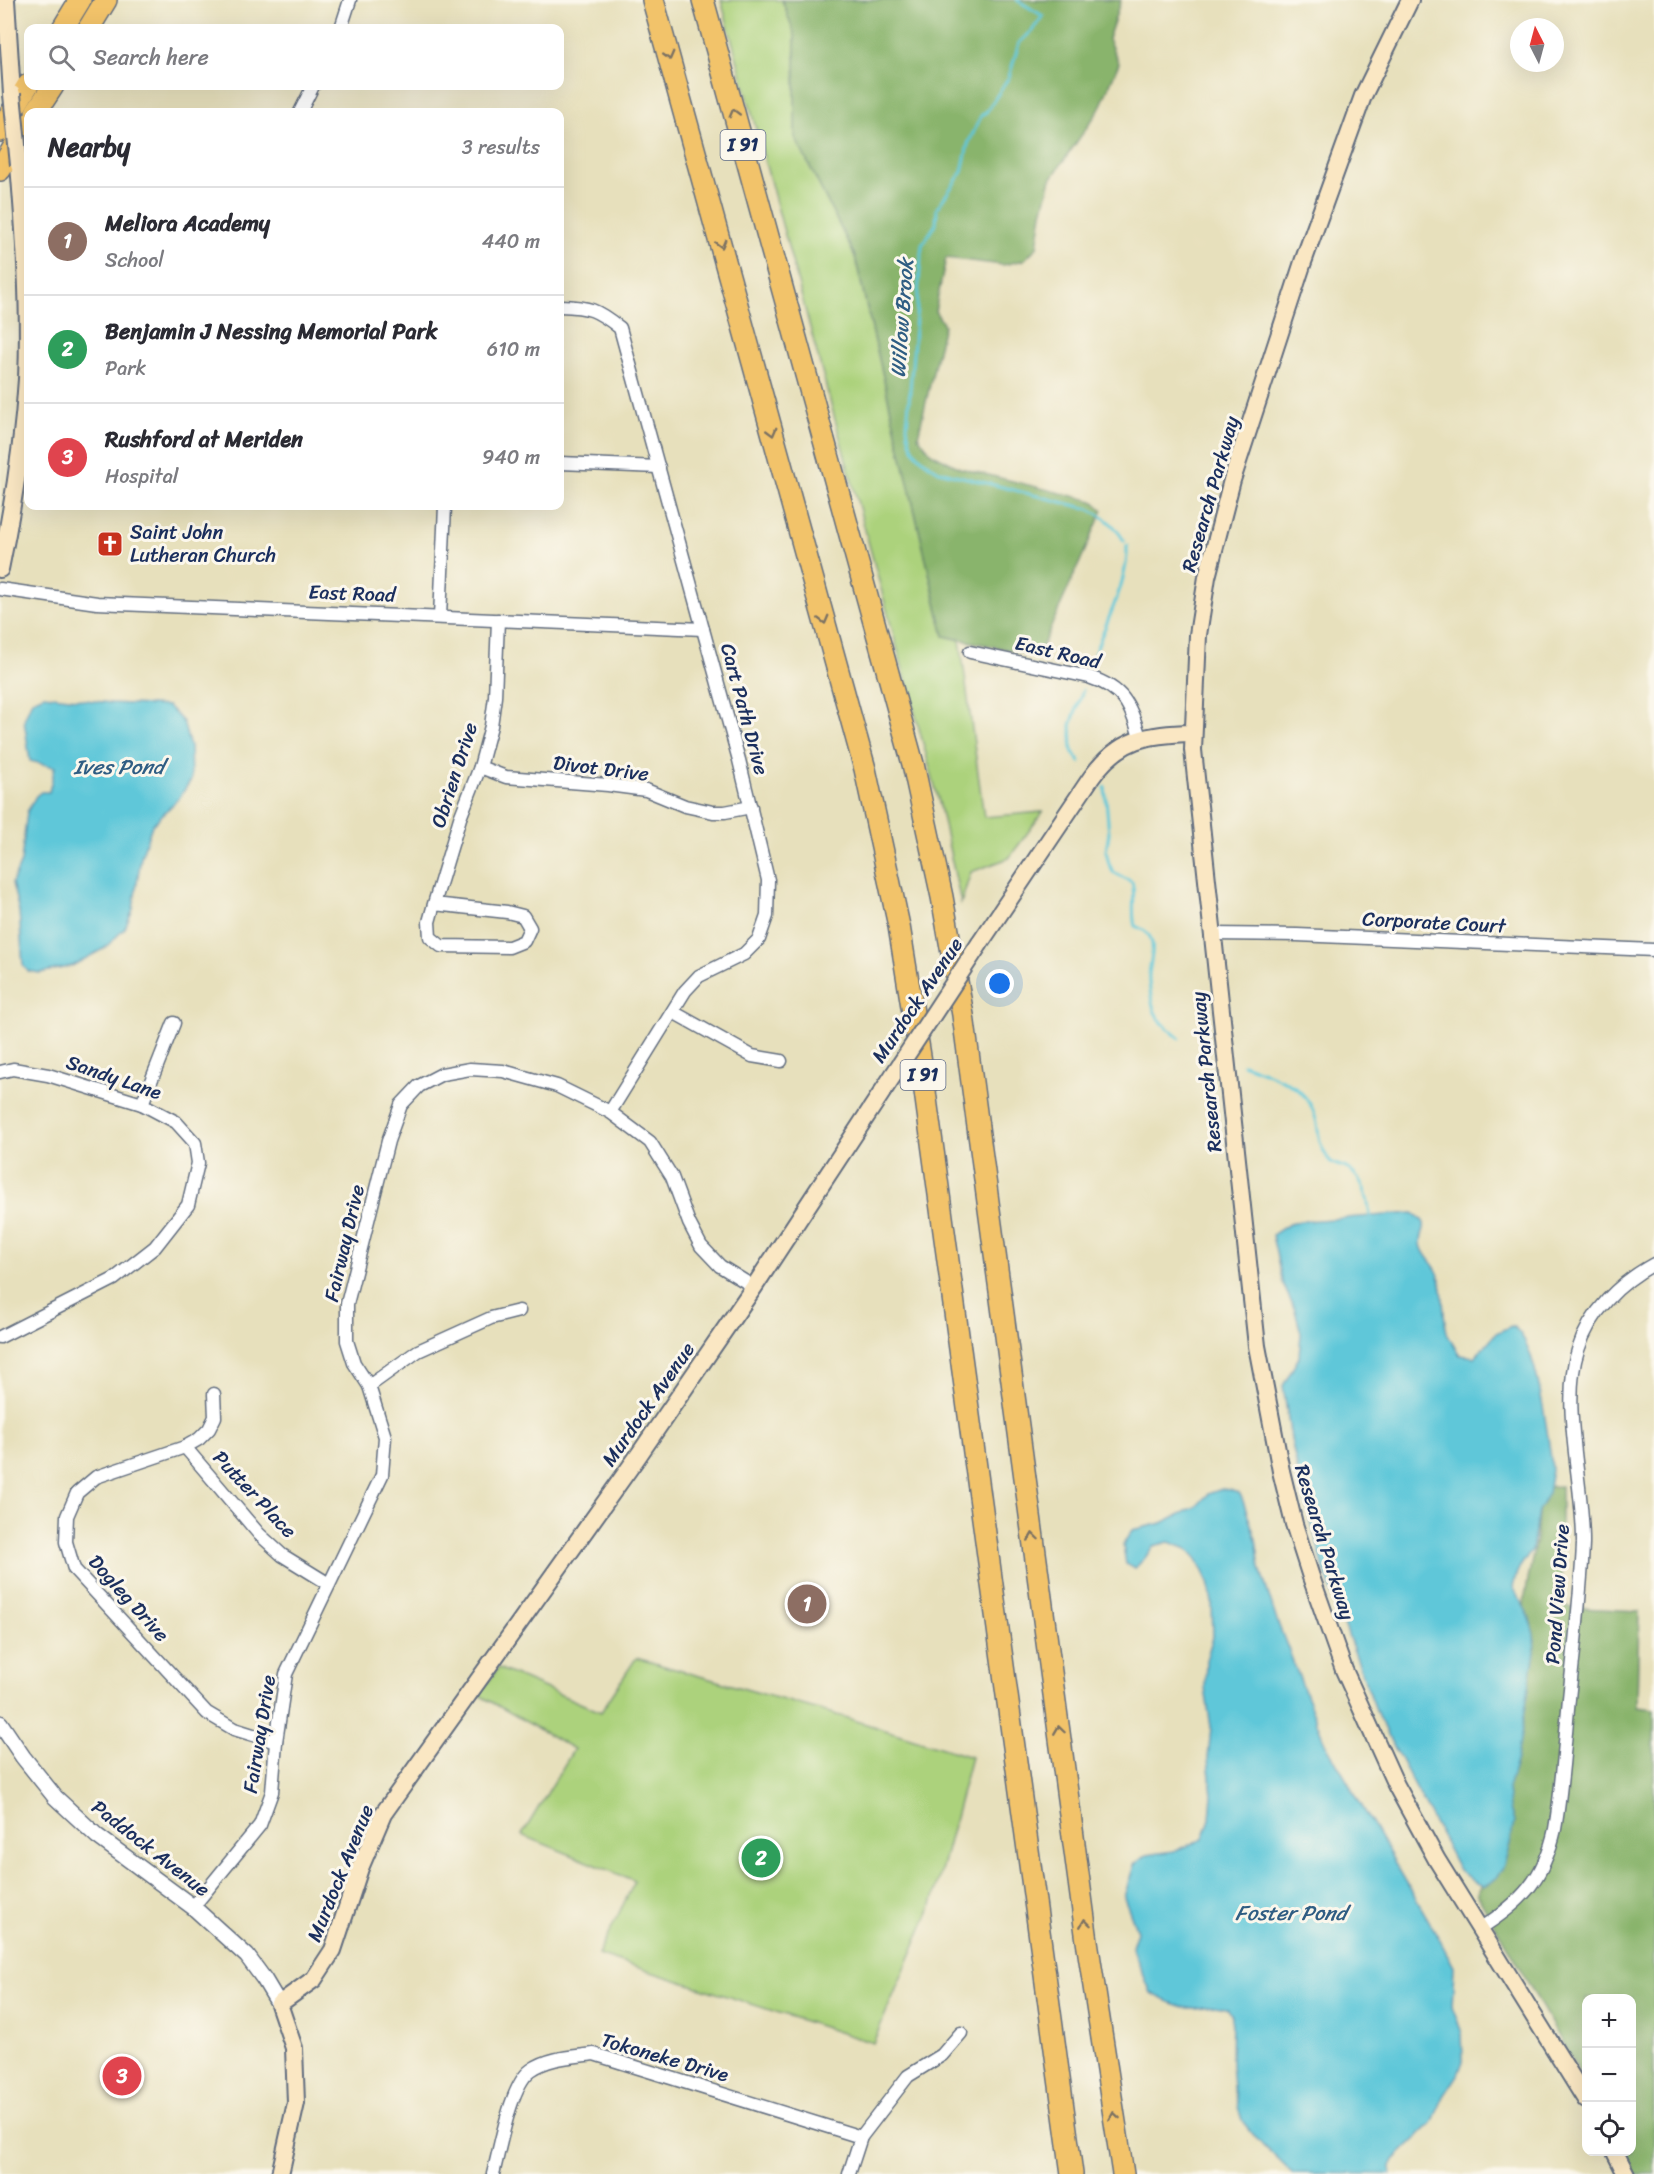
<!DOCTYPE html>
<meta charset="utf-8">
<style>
:root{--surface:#fff;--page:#f2f2f3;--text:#2b2b33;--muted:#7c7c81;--line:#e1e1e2;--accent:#2563eb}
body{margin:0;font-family:Sriracha,sans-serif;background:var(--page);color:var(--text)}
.controls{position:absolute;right:18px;bottom:18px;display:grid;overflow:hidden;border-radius:12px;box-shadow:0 6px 24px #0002}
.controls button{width:54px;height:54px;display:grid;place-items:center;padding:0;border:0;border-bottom:2px solid var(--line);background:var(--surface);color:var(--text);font:30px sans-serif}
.compass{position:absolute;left:1510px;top:18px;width:54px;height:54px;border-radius:50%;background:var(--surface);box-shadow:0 6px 24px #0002;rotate:354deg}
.you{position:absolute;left:1000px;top:984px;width:21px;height:21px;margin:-15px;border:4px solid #fff;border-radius:50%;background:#1a73e8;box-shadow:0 0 0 9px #1a73e833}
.badge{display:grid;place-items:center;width:39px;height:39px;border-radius:50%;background:var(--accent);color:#fff;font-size:20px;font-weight:700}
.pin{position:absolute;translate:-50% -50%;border:3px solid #fff;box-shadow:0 2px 6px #0006}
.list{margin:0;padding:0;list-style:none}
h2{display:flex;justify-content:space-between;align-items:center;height:78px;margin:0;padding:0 24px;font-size:26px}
h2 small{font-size:20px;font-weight:400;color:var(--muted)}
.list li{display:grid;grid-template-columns:39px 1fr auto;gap:18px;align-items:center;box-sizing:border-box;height:108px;padding:0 24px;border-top:2px solid var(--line)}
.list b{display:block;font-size:22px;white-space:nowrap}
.list p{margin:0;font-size:20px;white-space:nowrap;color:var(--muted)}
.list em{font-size:20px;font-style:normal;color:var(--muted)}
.icon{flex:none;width:33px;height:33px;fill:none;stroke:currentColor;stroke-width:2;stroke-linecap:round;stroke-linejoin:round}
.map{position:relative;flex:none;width:1654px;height:2174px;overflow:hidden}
.search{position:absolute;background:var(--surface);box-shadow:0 6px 24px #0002;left:24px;top:24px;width:540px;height:66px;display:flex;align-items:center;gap:15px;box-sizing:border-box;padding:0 21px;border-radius:12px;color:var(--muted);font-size:22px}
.panel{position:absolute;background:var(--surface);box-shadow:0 6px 24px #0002;left:24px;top:108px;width:540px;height:402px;border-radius:12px}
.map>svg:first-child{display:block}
</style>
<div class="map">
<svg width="1654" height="2174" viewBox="0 0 1654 2174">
<rect width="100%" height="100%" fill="#fbf7ec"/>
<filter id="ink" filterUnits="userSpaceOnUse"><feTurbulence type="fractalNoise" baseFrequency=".0167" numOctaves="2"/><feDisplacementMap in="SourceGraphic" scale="12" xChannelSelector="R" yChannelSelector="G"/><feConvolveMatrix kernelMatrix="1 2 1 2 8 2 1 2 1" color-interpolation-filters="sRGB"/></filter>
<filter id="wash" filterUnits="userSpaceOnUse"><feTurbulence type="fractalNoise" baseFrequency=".008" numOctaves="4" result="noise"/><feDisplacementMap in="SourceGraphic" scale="24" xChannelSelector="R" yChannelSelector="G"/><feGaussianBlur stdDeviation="1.35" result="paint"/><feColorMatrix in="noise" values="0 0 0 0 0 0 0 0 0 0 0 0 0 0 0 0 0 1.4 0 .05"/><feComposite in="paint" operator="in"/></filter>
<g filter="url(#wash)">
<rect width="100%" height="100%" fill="#e7e0bc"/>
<g fill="#acd27c" stroke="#64806d" stroke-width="1.5">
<polygon points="721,0 782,0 795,35 795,137 855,257 944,636 960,640 984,817 1043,812 1009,858 971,872 961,903 939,802"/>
<polygon points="636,1658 844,1717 971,1757 932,1905 873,2043 598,1955 635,1881 522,1835 574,1749 479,1695 498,1668 601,1712"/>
</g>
<g fill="#89b46c" stroke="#527265" stroke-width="1.5">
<polygon points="782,0 1121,0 1108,39 1119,63 1099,110 1051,179 1042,213 1037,247 1024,260 1003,265 946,258 935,311 944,325 918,436 931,453 960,468 1093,501 1103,510 1038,656 944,636 855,256 795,137 795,35"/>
<polygon points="1561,1486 1561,1607 1639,1611 1637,1707 1654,1709 1654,2174 1635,2174 1623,2152 1632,2152 1632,1998 1586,1998 1586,2084 1477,1894 1496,1857 1525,1595 1536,1539 1540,1487"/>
</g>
<g fill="#5ec7d9" stroke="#3c7b9c" stroke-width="1.5">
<polygon points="44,695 111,703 168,706 183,722 190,747 191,780 179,798 152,825 141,857 133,909 125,928 105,948 72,966 40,973 28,971 23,966 19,911 12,883 21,862 27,812 36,796 41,792 49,792 55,767 30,761 24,720 32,700"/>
<path d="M1413,1213c23,14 3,18 9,35 3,9 11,15 15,23 9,19 4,46 11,64 3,7 8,14 12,20l15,2 21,-24 15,-7c25,8 36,106 40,132l1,12 -4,23 -10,18 -6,39 -15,22 -4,15 16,29 5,18 1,18 -18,106 -9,31 2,19 4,14 -4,23 -7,22 -7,12 -12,7 -10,-4 -15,-12 -80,-152 -53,-142 -25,-90 -10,-47 -8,-53 16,-29 2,-24 -6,-23 -12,-26 -11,-49 20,-13z"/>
<path d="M1222,1489l8,1 10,4 3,7 13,38 4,29 16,50 49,125 110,188 19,36 -2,40 10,26 1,28 -5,14 -14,21 -12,27 -38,37 -3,7v7l-99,-1 -35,-34 -15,-18 -9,-34 -2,-23 1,-48 -4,-7c-16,-6 -25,0 -40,-1 -13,-2 -25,-9 -37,-15l-19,-46 5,-16 -13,-34 10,-32 12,-10 28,-4 29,-12 7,-20 2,-24 -4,-36 3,-32 -6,-39 1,-28 7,-23 -1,-35 -4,-20 -10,-21 -11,-12 -18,-7 -16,4 -8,12 -10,10 -9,-4 -3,-19 9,-15 30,-7 35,-17 11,-12z"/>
</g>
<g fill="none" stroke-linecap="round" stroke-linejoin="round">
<g stroke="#5ec7d9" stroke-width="3">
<path d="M1017,0l26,16 -11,15 -13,12 -10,34 -22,34 -6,5 -13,28 -6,28 -25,36 -1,16 -14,21 -15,181c2,24 12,33 32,45l150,38c16,8 26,16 35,32"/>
<path d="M1092,661c11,-34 37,-79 35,-115"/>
<polyline points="1080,762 1072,751 1071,725 1083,690"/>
<path d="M1105,787l4,46 -3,18 3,13 4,8 19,10c4,14 -1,30 3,44 4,2 10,4 12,7 10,10 3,29 2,41 -1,7 3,34 7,40 5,10 15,17 23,24"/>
<path d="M1243,1064c26,10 62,20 71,49 6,15 2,27 13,44 4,8 12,8 19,11 18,9 22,31 24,48"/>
</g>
</g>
</g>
<g filter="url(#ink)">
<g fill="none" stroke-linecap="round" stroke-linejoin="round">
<g stroke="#626d7f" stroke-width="15">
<g id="minor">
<polyline points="341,28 350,0"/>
<polyline points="300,112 313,86"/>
<path d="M560,306c30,1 36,3 60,22l119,432 29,120 -1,36 -8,23 -15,15 -45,22 -14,15 -75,121"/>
<polyline points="560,463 659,467"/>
<polyline points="0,589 97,603 703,629"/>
<polyline points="440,617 445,506"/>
<path d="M970,652l119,25c34,11 42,28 51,61"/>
<polyline points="480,767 506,777 608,785 646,790 685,806 713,812 725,812 751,807"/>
<polyline points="434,904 507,912 523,916 530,928 524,941 509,947 441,946 430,937 429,922 434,904 460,818 480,767 491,726 495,697 498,620"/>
<polyline points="1213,934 1297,935 1654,950"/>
<polyline points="673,1012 752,1056 781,1061"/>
<polyline points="0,1072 13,1069 48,1075 142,1104 176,1122 195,1143 198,1163 188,1205 155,1247 114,1279 0,1337"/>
<polyline points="142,1104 174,1023"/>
<polyline points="369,1386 418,1351 491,1318 519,1311"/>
<polyline points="214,1394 215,1417 209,1429 199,1439 185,1447 96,1477 77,1493 67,1516 66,1542 74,1569 207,1713 234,1729 276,1742"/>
<polyline points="185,1447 259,1534 282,1555 329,1584"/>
<polyline points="193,1907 260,1825 272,1792 276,1742 286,1674 382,1475 385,1437 369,1386 354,1363 347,1341 347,1304 388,1141 401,1105 419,1086 442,1074 470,1069 503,1071 557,1086 610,1112 650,1142 672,1177 689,1223 701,1246 720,1266 754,1287"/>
<path d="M1479,1929c42,-26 65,-50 76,-100 8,-46 10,-94 15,-140 5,-48 11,-97 13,-145 1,-59 -23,-140 -5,-194 12,-38 41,-67 76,-86"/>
<path d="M493,2174c7,-25 17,-89 38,-104 18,-13 42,-13 63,-16l267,83"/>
<polyline points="849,2174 861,2137 908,2076 942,2055 961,2033"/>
</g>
</g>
<g stroke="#626d7f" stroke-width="18">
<polyline id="tertiary" points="0,1723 23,1757 55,1797 97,1836 193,1907 247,1956 264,1979 279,2004"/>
</g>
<g stroke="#626d7f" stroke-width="20">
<g id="secondary">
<polyline points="6,0 12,94"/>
<polyline points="1410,0 1363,96 1303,262 1232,480 1207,577 1198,635 1193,750 1257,1346 1281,1471 1294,1524 1311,1577 1344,1670 1396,1785 1437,1860 1586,2100"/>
<path d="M0,569c13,-62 23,-126 27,-190 3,-71 -2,-143 -8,-214"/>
<path d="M980,943l111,-165c28,-40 56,-44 102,-45"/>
<polyline points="1615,2152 1626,2174"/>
<polyline points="280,2174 296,2103 294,2048 279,2004 314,1979 333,1950 360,1868 383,1814 636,1459 754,1287 894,1074"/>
</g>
</g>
<g stroke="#626d7f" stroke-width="24">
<g id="motorway">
<polyline points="653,0 865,769 899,926 921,1062 1072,2174"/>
<polyline points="703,0 913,764 942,897 963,1015 1087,1941 1123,2174"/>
<polyline points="63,28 80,0"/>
<polyline points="89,28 106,0"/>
<polyline points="36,112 53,86"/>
<polyline points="0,131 28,85"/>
<polyline points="0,170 28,124"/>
</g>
</g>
<use href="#minor" stroke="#fff" stroke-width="12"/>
<use href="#tertiary" stroke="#fff" stroke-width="15"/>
<use href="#secondary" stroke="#fae7c3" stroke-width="16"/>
<use href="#motorway" stroke="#f2c36a" stroke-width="21"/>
<g stroke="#626d7f" stroke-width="20" stroke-linecap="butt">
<g id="secondary-bridge">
<polyline points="12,94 19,165"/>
<polyline points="894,1074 980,943"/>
</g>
</g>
<use href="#secondary-bridge" stroke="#fae7c3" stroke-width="16"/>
</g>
<defs><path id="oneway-chevron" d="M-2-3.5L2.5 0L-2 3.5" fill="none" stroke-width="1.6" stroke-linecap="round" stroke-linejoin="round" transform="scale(1.5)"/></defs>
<g stroke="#7c7263">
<use href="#oneway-chevron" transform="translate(669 56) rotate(75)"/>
<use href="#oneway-chevron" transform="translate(734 113) rotate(-105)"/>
<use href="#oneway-chevron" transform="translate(721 244) rotate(75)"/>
<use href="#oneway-chevron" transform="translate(772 432) rotate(75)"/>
<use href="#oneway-chevron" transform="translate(824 620) rotate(75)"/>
<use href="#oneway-chevron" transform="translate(1033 1537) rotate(-98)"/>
<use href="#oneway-chevron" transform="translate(1059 1730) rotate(-98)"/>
<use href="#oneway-chevron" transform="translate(1085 1923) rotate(-98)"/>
<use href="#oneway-chevron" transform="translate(1114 2116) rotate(-99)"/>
</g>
</g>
<defs>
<g id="church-square" transform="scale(1.35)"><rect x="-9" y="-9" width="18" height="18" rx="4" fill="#c8321e" stroke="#fbf7ec"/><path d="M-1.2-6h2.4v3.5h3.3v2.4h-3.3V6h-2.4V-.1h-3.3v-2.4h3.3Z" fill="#fff"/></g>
</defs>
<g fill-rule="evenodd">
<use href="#church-square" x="110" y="544"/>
</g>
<g text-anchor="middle" stroke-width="6" stroke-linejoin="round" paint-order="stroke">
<g fill="#fbf7ec" stroke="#5e6b89" stroke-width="1.5">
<rect x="720.5" y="130" width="45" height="30" rx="4.5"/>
<rect x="900.5" y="1060" width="45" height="30" rx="4.5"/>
</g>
<g font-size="18" font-weight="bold" fill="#1b2f5e">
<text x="743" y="151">I 91</text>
<text x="923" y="1081">I 91</text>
</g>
<g font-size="20" fill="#1b2f5e" stroke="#fbf7ec">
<text transform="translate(1210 494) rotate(-74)" y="7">Research Parkway</text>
<text transform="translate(352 593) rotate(2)" y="7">East Road</text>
<text transform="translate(1058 652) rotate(13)" y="7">East Road</text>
<text transform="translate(745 709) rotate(75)" y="7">Cart Path Drive</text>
<text transform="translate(601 768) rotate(7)" y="7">Divot Drive</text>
<text transform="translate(454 775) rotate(-72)" y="7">Obrien Drive</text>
<text transform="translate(1434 922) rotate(3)" y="7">Corporate Court</text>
<text transform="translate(917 1000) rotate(-56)" y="7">Murdock Avenue</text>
<text transform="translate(1206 1072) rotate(-96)" y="7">Research Parkway</text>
<text transform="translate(114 1077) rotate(19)" y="7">Sandy Lane</text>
<text transform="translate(344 1243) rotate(-77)" y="7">Fairway Drive</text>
<text transform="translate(648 1404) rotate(-55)" y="7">Murdock Avenue</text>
<text transform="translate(255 1494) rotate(47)" y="7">Putter Place</text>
<text transform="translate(1325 1542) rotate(73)" y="7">Research Parkway</text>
<text transform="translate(1557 1594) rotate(-86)" y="7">Pond View Drive</text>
<text transform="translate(129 1598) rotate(48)" y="7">Dogleg Drive</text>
<text transform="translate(259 1734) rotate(-81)" y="7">Fairway Drive</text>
<text transform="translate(151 1848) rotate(38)" y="7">Paddock Avenue</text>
<text transform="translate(340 1873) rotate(-68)" y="7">Murdock Avenue</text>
<text transform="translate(665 2057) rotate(16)" y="7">Tokoneke Drive</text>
</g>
<g font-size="20" fill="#1b2f5e" stroke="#fbf7ec" text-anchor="start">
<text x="130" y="539">Saint John<tspan x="130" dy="23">Lutheran Church</tspan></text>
</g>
<g font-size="21" font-style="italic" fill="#2f5d83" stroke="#fbf7ec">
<text transform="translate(902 318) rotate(-86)" y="7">Willow Brook</text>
<text x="119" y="774">Ives Pond</text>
<text x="1291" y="1920">Foster Pond</text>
</g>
</g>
</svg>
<div class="controls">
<button>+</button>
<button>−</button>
<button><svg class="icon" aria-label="locate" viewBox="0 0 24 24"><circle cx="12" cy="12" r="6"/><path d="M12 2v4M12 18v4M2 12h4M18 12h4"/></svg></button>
</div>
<svg class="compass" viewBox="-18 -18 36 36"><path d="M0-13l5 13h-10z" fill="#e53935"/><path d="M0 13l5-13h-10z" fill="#7c7c81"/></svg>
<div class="you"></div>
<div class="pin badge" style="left:807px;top:1604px;background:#8d6e63">1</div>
<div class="pin badge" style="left:761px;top:1858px;background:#2e9e5b">2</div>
<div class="pin badge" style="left:122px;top:2076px;background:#e0444e">3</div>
<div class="search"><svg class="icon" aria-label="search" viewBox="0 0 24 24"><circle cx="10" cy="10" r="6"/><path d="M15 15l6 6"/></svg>Search here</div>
<section class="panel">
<h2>Nearby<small>3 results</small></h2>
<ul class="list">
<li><span class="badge" style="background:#8d6e63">1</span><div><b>Meliora Academy</b><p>School</p></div><em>440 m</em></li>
<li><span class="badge" style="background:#2e9e5b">2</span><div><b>Benjamin J Nessing Memorial Park</b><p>Park</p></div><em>610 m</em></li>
<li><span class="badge" style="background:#e0444e">3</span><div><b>Rushford at Meriden</b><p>Hospital</p></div><em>940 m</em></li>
</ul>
</section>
</div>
